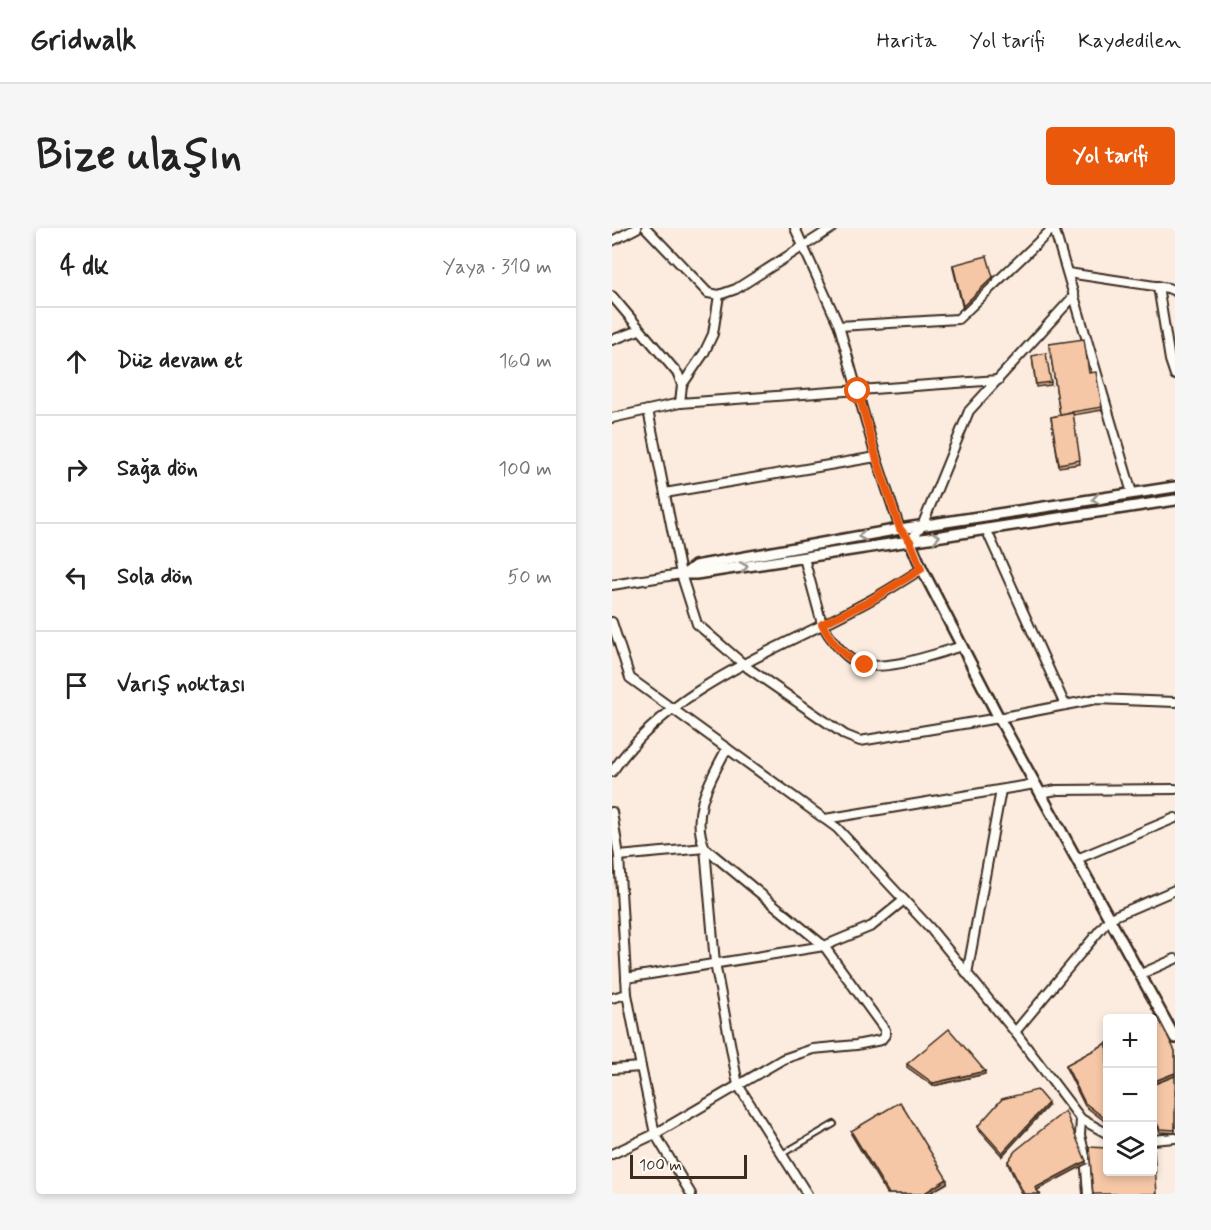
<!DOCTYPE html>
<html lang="tr">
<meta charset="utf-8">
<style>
:root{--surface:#fff;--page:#f6f6f6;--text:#222;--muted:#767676;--line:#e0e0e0;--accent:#ea580c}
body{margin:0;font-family:Mynerve,sans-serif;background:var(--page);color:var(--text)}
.controls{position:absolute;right:18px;bottom:18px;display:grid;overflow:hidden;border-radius:6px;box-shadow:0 3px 9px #0003}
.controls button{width:54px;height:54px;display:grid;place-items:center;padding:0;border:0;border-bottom:2px solid var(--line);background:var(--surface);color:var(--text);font:30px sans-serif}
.scale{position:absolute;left:18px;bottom:15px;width:117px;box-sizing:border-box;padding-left:6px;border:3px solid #3b2a1e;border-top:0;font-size:16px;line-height:21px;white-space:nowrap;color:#3b2a1e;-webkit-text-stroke:4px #fdfcf7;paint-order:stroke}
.stop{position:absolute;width:18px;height:18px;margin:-14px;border:4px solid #ea580c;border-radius:50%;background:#fff}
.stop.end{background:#ea580c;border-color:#fff;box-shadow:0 2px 6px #0008}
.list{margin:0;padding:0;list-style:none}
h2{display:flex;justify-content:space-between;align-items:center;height:78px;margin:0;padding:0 24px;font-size:26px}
h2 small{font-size:20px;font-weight:400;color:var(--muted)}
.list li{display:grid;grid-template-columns:39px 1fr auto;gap:18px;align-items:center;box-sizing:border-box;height:108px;padding:0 24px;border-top:2px solid var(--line)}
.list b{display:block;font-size:22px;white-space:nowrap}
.list em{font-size:20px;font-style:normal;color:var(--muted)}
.icon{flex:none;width:33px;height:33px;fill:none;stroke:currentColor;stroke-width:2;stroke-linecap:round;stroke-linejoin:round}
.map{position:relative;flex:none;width:563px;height:966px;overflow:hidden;border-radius:6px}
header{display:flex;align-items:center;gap:36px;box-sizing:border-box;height:84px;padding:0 30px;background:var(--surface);border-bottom:2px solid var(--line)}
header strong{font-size:28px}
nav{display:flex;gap:33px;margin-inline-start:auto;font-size:21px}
.intro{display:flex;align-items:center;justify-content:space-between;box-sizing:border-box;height:144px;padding:0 36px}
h1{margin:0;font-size:42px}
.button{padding:15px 27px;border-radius:6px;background:var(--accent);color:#fff;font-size:21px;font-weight:700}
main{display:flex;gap:36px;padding:0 36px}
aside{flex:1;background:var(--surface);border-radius:6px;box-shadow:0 3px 9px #0003}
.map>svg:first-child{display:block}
</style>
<header>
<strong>Gridwalk</strong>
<nav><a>Harita</a><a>Yol tarifi</a><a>Kaydedilen</a></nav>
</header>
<div class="intro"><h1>Bize ulaşın</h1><a class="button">Yol tarifi</a></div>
<main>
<aside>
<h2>4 dk<small>Yaya · 310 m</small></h2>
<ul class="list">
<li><svg class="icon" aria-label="ahead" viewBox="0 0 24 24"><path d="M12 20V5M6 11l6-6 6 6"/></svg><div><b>Düz devam et</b></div><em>160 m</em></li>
<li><svg class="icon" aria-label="right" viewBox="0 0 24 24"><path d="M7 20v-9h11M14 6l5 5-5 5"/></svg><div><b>Sağa dön</b></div><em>100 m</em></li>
<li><svg class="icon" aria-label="left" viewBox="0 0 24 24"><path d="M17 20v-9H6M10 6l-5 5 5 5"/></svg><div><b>Sola dön</b></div><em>50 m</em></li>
<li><svg class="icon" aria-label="arrive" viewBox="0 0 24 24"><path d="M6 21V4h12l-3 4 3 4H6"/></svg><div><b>Varış noktası</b></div></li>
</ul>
</aside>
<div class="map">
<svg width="563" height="966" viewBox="0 0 563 966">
<rect width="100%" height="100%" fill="#fbecdf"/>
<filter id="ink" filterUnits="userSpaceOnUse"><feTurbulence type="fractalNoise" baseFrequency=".0167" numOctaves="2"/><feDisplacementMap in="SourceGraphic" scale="12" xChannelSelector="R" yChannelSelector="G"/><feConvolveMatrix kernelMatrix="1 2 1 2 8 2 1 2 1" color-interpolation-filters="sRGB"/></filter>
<g filter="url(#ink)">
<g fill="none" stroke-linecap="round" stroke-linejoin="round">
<g stroke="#3b2a1e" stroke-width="8">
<polyline id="service" points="170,926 222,896"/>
</g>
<g stroke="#3b2a1e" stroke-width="12">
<g id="minor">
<polyline points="34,0 96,65 107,67 124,61 220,0"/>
<polyline points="183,0 227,98 264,229 288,301 298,313 310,298 357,183 462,68"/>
<polyline points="442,0 520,265"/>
<polyline points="0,13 25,0"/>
<polyline points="456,45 556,60 563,63"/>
<polyline points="546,58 558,132 563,147"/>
<polyline points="0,68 66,146 70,157 68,175"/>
<polyline points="227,98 346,91 441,0"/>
<polyline points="0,112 27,102"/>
<polyline points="70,157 92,125 101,106 107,67"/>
<polyline points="36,182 68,175 386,152"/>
<polyline points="0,190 36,182 69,346 85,396 136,440 233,507 248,513 387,490 484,471 563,474"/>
<polyline points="53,265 264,229"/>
<polyline points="374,301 453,477"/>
<path d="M192,330l18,66c7,13 21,32 34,38 26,12 79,-8 106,-16"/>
<polyline points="0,357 69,346"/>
<polyline points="0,394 18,450 225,600 318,700 403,804 469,891 496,906"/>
<path d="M0,544c59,-87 167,-122 255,-170 19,-10 37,-22 55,-33"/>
<polyline points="428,565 445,562 563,561"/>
<polyline points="0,584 7,628 15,766 29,839 43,906 79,966"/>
<polyline points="213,591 423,556"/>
<polyline points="7,628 93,620 103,735 126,857 195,966"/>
<polyline points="465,631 563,590"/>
<polyline points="355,746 389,562"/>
<polyline points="529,746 563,731"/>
<polyline points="14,750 212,718 260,698 292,672"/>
<polyline points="0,770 15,766"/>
<polyline points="403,804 498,690 563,662"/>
<polyline points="0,841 29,839"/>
<polyline points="469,891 468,907 473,928 476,966"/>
<polyline points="540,912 563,910"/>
<path d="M0,926l43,-20 128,-75 30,-10 43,-4 25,-5 4,-5v-5l-61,-84 -119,-98c-16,-35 6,-69 22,-100"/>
</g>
</g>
<g stroke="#3b2a1e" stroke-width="14">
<g id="tertiary">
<polyline points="298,313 310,341 387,490 563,810"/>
<polyline points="74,345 83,338 288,301 563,259"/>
<polyline points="69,346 84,346 563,272"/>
</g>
</g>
<use href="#service" stroke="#fdfcf7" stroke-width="4"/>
<use href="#minor" stroke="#fdfcf7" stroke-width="8"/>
<use href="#tertiary" stroke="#fdfcf7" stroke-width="9"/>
</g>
<g fill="#d4ab8f" stroke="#3b2a1e" stroke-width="1.5">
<polygon points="341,37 381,52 351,81 341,40"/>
<polygon points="437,116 477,145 490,179 490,182 461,187 468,236 447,239 439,189 448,187"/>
<polygon points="420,128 439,154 439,157 424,159"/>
<polygon points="540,794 563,823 563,905 548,904 540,889"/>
<polygon points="495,815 495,895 473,878 454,840 454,837"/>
<polygon points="295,836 373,846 321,858 295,839"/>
<polygon points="436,878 390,928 366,901 366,898"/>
<polygon points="239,903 335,955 316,966 275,966 239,906"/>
<polygon points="396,933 474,936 425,962 428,966 410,966 396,936"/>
</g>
<g fill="#ac8b74" stroke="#3b2a1e" stroke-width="1.5">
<polygon points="381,49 381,52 351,81 351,78"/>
<polygon points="373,843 373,846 321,858 321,855"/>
<polygon points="563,845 563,848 540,857 540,854"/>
<polygon points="436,875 436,878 390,928 390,925"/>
<polygon points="474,933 474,936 423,963 423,960"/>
<polygon points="335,951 335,955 316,966 311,966"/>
</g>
<g fill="#f6c7a6" stroke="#3b2a1e" stroke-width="1.5">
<polygon points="375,28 381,49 351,78 341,37"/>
<polygon points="472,111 477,145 484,144 490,179 448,186 437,116"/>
<polygon points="434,125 439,154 424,156 420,128"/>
<polygon points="461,185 468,232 447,236 439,189"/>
<polygon points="547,791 563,823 563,845 540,854 540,794"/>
<polygon points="337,801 373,843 321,855 295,836"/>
<polygon points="495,815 495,892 473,875 454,837"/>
<polygon points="563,848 563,902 548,901 540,886 540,857"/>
<polygon points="425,862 436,875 390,925 366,898 390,871"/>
<polygon points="288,874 335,951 311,966 277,966 239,903"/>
<polygon points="453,883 474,933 423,960 428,966 412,966 396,933 403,923"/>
<polygon points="477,919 495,920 495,944 540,944 540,922 542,922 545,966 481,966"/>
</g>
<defs><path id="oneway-chevron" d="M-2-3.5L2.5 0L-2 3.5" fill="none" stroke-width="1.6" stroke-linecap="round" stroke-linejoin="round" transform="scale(1.5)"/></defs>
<g stroke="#9c938a">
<use href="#oneway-chevron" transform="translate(484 271) rotate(171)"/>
<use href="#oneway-chevron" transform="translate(250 308) rotate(170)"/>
<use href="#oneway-chevron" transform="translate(324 309) rotate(-9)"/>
<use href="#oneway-chevron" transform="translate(132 339) rotate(-9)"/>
</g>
</g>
<g fill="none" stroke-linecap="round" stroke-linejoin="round" filter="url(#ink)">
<path stroke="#ea580c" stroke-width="8" d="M246,163l18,66 24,72 10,12 11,28 -53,33 -46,22c9,17 24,37 43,41"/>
</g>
</svg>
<div class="controls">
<button>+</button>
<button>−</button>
<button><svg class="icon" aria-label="layers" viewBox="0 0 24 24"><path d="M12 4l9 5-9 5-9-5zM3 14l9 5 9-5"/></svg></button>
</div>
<div class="scale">100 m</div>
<div class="stop" style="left:246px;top:163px"></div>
<div class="stop end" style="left:253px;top:437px"></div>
</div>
</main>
